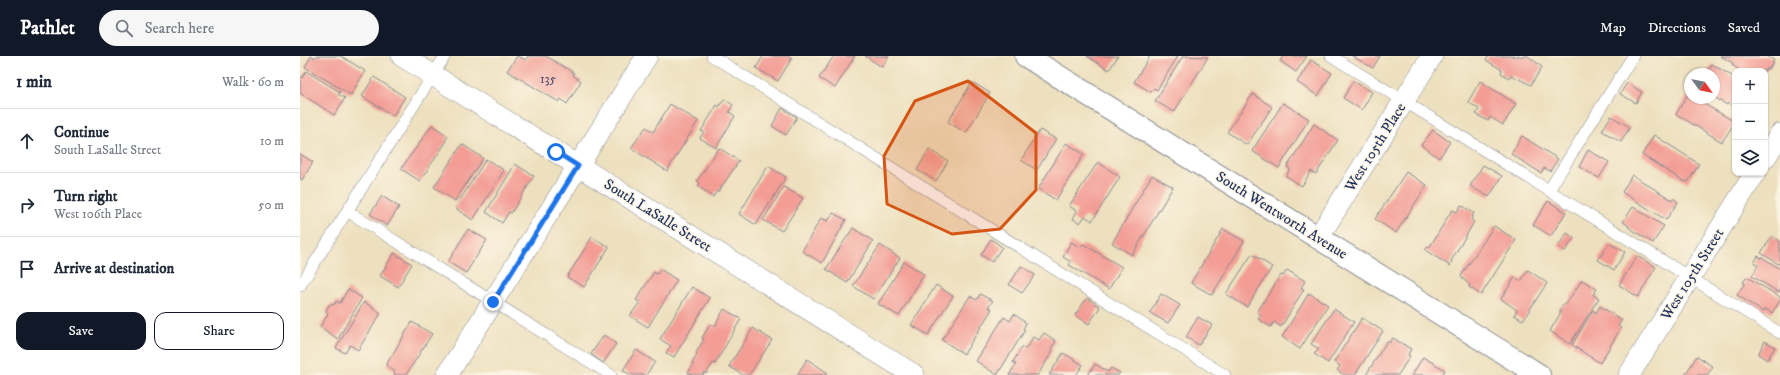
<!DOCTYPE html>
<meta charset="utf-8">
<style>
:root{--surface:#fff;--page:#f6f6f7;--text:#1f2937;--muted:#747a83;--line:#e0e1e3;--accent:#111827}
body{margin:0;font-family:"IM FELL DW Pica",serif;background:var(--page);color:var(--text)}
.controls{position:absolute;right:12px;top:12px;display:grid;overflow:hidden;border-radius:8px;box-shadow:0 1px 3px #0004}
.controls button{width:36px;height:36px;display:grid;place-items:center;padding:0;border:0;border-bottom:1px solid var(--line);background:var(--surface);color:var(--text);font:20px sans-serif}
.compass{position:absolute;left:1384px;top:12px;width:36px;height:36px;border-radius:50%;background:var(--surface);box-shadow:0 1px 3px #0004;rotate:123deg}
.stop{position:absolute;width:12px;height:12px;margin:-9px;border:3px solid #1a73e8;border-radius:50%;background:#fff}
.stop.end{background:#1a73e8;border-color:#fff;box-shadow:0 1px 4px #0008}
.list{margin:0;padding:0;list-style:none}
h2{display:flex;justify-content:space-between;align-items:center;height:52px;margin:0;padding:0 16px;font-size:17px}
h2 small{font-size:13px;font-weight:400;color:var(--muted)}
.list li{display:grid;grid-template-columns:26px 1fr auto;gap:12px;align-items:center;box-sizing:border-box;height:64px;padding:0 16px;border-top:1px solid var(--line)}
.list b{display:block;font-size:15px;white-space:nowrap}
.list p{margin:0;font-size:13px;white-space:nowrap;color:var(--muted)}
.list em{font-size:13px;font-style:normal;color:var(--muted)}
.actions{display:flex;gap:8px;padding:12px 16px}
.actions a{flex:1;padding:9px 0;border:1px solid var(--accent);border-radius:12px;text-align:center;font-size:14px;color:var(--accent)}
.actions .main{background:var(--accent);color:#fff}
.icon{flex:none;width:22px;height:22px;fill:none;stroke:currentColor;stroke-width:2;stroke-linecap:round;stroke-linejoin:round}
.map{position:relative;flex:none;width:1480px;height:319px;overflow:hidden}
header{display:flex;align-items:center;gap:24px;box-sizing:border-box;height:56px;padding:0 20px;background:var(--accent);color:#fff}
header strong{font-size:19px}
nav{display:flex;gap:22px;margin-inline-start:auto;font-size:14px}
.search{width:280px;height:36px;background:var(--page);display:flex;align-items:center;gap:10px;box-sizing:border-box;padding:0 14px;border-radius:22px;color:var(--muted);font-size:15px}
main{display:flex}
aside{flex:1;background:var(--surface)}
.map>svg:first-child{display:block}
</style>
<header>
<strong>Pathlet</strong>
<div class="search"><svg class="icon" aria-label="search" viewBox="0 0 24 24"><circle cx="10" cy="10" r="6"/><path d="M15 15l6 6"/></svg>Search here</div>
<nav><a>Map</a><a>Directions</a><a>Saved</a></nav>
</header>
<main>
<aside>
<h2>1 min<small>Walk · 60 m</small></h2>
<ul class="list">
<li><svg class="icon" aria-label="ahead" viewBox="0 0 24 24"><path d="M12 20V5M6 11l6-6 6 6"/></svg><div><b>Continue</b><p>South LaSalle Street</p></div><em>10 m</em></li>
<li><svg class="icon" aria-label="right" viewBox="0 0 24 24"><path d="M7 20v-9h11M14 6l5 5-5 5"/></svg><div><b>Turn right</b><p>West 106th Place</p></div><em>50 m</em></li>
<li><svg class="icon" aria-label="arrive" viewBox="0 0 24 24"><path d="M6 21V4h12l-3 4 3 4H6"/></svg><div><b>Arrive at destination</b></div></li>
</ul>
<div class="actions"><a class="main">Save</a><a>Share</a></div>
</aside>
<div class="map">
<svg width="1480" height="319" viewBox="0 0 1480 319">
<rect width="100%" height="100%" fill="#fcf5e5"/>
<filter id="ink" filterUnits="userSpaceOnUse"><feTurbulence type="fractalNoise" baseFrequency=".025" numOctaves="2"/><feDisplacementMap in="SourceGraphic" scale="8" xChannelSelector="R" yChannelSelector="G"/><feConvolveMatrix kernelMatrix="1 2 1 2 8 2 1 2 1" color-interpolation-filters="sRGB"/></filter>
<filter id="wash" filterUnits="userSpaceOnUse"><feTurbulence type="fractalNoise" baseFrequency=".012" numOctaves="4" result="noise"/><feDisplacementMap in="SourceGraphic" scale="16" xChannelSelector="R" yChannelSelector="G"/><feGaussianBlur stdDeviation="0.9" result="paint"/><feColorMatrix in="noise" values="0 0 0 0 0 0 0 0 0 0 0 0 0 0 0 0 0 1.4 0 .05"/><feComposite in="paint" operator="in"/></filter>
<g filter="url(#wash)">
<rect width="100%" height="100%" fill="#ede0be"/>
<g id="blocks">
<g fill="#f39d95">
<polygon points="11,0 14,2 15,0 41,0 65,15 51,39 5,11"/>
<polygon points="217,0 226,4 228,0 246,0 274,17 273,19 281,25 267,48 261,43 259,46 207,15"/>
<polygon points="463,0 489,0 492,2 478,25 456,12"/>
<polygon points="534,0 555,0 535,32 519,22"/>
<polygon points="565,0 589,0 582,11"/>
<polygon points="787,0 818,0 809,14"/>
<polygon points="850,0 878,0 857,34 854,32 851,36 834,26"/>
<polygon points="883,0 908,1 874,56 855,45"/>
<polygon points="983,0 1007,0 996,16 980,5"/>
<polygon points="1052,0 1080,0 1073,12"/>
<polygon points="1189,0 1228,0 1242,11 1231,29 1211,19 1209,22 1201,17 1202,14 1186,4"/>
<polygon points="1420,0 1467,0 1474,4 1469,13 1467,12 1465,15 1441,15 1432,9 1433,7"/>
<polygon points="1011,4 1032,17 1018,40 997,26"/>
<polygon points="1412,8 1435,22 1435,51 1428,47 1427,49 1414,41 1414,18 1406,18"/>
<polygon points="6,15 40,36 38,38 45,42 34,59 0,37 0,20 2,22"/>
<polygon points="74,21 105,41 93,60 62,40"/>
<polygon points="1053,25 1072,36 1062,54 1043,42"/>
<polygon points="1180,25 1216,48 1203,69 1190,61 1188,65 1176,58 1179,53 1168,46"/>
<polygon points="672,26 690,37 666,77 648,66"/>
<polygon points="1327,27 1342,36 1336,47 1320,38"/>
<polygon points="953,38 972,51 947,89 927,76"/>
<polygon points="1388,38 1390,42 1394,42 1435,66 1422,86 1376,58"/>
<polygon points="424,43 433,49 429,56 435,60 416,92 400,82 404,76 401,75 417,49 419,51"/>
<polygon points="983,47 1009,63 979,112 952,95"/>
<polygon points="370,48 398,65 367,115 331,92 346,71 353,76"/>
<polygon points="482,52 497,61 486,79 472,70"/>
<polygon points="1311,60 1330,71 1321,86 1302,75"/>
<polygon points="1014,68 1038,84 1016,118 1011,115 1002,130 986,120 990,113 987,111"/>
<polygon points="132,69 148,80 145,85 146,86 120,125 101,113"/>
<polygon points="740,74 756,83 737,114 721,104"/>
<polygon points="1133,74 1150,86 1139,102 1121,89"/>
<polygon points="1354,79 1399,108 1388,126 1386,125 1385,126 1342,99"/>
<polygon points="1222,80 1258,103 1250,115 1244,112 1241,117 1211,98"/>
<polygon points="766,87 784,98 756,144 738,133"/>
<polygon points="162,88 183,102 155,145 134,131"/>
<polygon points="419,92 439,105 418,136 417,135 413,141 398,130 400,127 397,125"/>
<polygon points="629,93 648,105 636,125 617,114"/>
<polygon points="1288,94 1309,106 1299,122 1279,111"/>
<polygon points="0,98 13,106 2,124 0,123"/>
<polygon points="186,103 204,114 173,164 155,152"/>
<polygon points="798,106 820,121 792,165 785,160 780,167 773,163 777,155 769,150"/>
<polygon points="215,108 234,120 211,157 209,156 202,167 186,156"/>
<polygon points="1183,109 1202,120 1189,141 1170,130"/>
<polygon points="468,110 486,121 456,169 439,158"/>
<polygon points="1106,116 1127,129 1096,177 1075,163"/>
<polygon points="852,119 873,131 832,199 812,187"/>
<polygon points="1332,119 1372,144 1373,142 1378,146 1366,164 1322,136"/>
<polygon points="484,131 503,142 482,175 463,164"/>
<polygon points="82,140 99,151 87,170 70,158"/>
<polygon points="1248,145 1266,156 1251,180 1233,169"/>
<polygon points="1161,149 1174,157 1171,164 1174,166 1151,205 1152,206 1150,210 1125,194 1128,191 1129,192 1152,154 1157,156"/>
<polygon points="1333,151 1364,170 1353,187 1328,171 1329,170 1323,166"/>
<polygon points="533,157 546,164 522,207 502,195 521,162 528,165"/>
<polygon points="1194,170 1216,184 1181,239 1169,231 1170,229 1165,225 1161,220"/>
<polygon points="553,172 573,185 547,227 526,213"/>
<polygon points="168,173 187,184 166,217 148,206"/>
<polygon points="923,173 944,185 912,239 891,227"/>
<polygon points="1267,177 1274,182 1265,195 1258,190"/>
<polygon points="1472,180 1480,185 1480,209 1461,197"/>
<polygon points="292,181 309,191 284,231 267,221"/>
<polygon points="691,183 702,191 692,206 681,199"/>
<polygon points="771,186 780,191 783,188 822,211 809,233 769,209 771,206 763,201"/>
<polygon points="1309,187 1325,196 1314,214 1298,204"/>
<polygon points="580,189 600,202 573,243 553,230"/>
<polygon points="94,197 112,208 98,231 80,220"/>
<polygon points="952,198 972,211 947,251 926,238"/>
<polygon points="1337,200 1356,211 1338,241 1319,229"/>
<polygon points="1458,200 1461,202 1462,201 1480,213 1480,236 1478,236 1452,220 1458,209 1454,207"/>
<polygon points="604,206 624,218 599,260 578,248"/>
<polygon points="721,210 735,219 722,237 709,229"/>
<polygon points="360,213 377,224 348,271 330,260 340,246 336,244 354,216 357,218"/>
<polygon points="987,214 1005,225 1001,232 1004,233 981,271 974,266 971,271 958,263 961,259 957,256 981,219 983,220"/>
<polygon points="1228,214 1247,227 1223,264 1214,259 1217,254 1201,243 1215,221 1221,225"/>
<polygon points="1447,221 1480,241 1480,245 1472,257 1465,253 1463,256 1437,239 1445,227 1443,226"/>
<polygon points="1282,224 1297,233 1293,239 1299,242 1270,288 1250,275 1260,258 1260,253 1263,249 1266,248"/>
<polygon points="636,229 653,240 628,279 611,269"/>
<polygon points="392,231 410,242 374,301 366,297 371,290 360,283"/>
<polygon points="48,233 62,242 38,283 20,271 28,258 26,255 29,249 35,248 36,245 40,247"/>
<polygon points="1009,237 1028,249 1000,293 982,281"/>
<polygon points="680,238 693,245 688,251 692,253 664,298 642,284 670,240 677,244"/>
<polygon points="861,238 880,249 868,267 850,257"/>
<polygon points="787,242 800,251 789,268 775,259"/>
<polygon points="64,246 81,257 58,294 50,289 45,297 36,292"/>
<polygon points="1300,250 1322,264 1318,270 1321,272 1300,307 1272,289 1293,254 1296,257"/>
<polygon points="424,253 441,263 415,308 413,307 406,318 404,316 403,319 392,319 388,317 393,309 392,308 397,298 396,297 404,283 402,282 410,268 415,270"/>
<polygon points="1034,253 1054,266 1028,307 1014,298 1019,293 1011,288"/>
<polygon points="714,258 726,267 723,273 725,274 697,319 676,305 704,261 710,265"/>
<polygon points="898,261 912,269 899,289 886,281"/>
<polygon points="1062,262 1083,275 1055,319 1044,319 1037,314 1040,310 1034,306"/>
<polygon points="112,266 132,278 106,319 95,319 94,315 86,309"/>
<polygon points="453,272 472,284 449,319 443,319 429,310"/>
<polygon points="744,277 756,285 751,293 753,294 738,319 709,319 716,308 713,306 722,291 726,293 733,281 739,284"/>
<polygon points="304,279 316,288 303,307 291,298"/>
<polygon points="1093,282 1111,293 1108,299 1110,300 1098,319 1066,319 1087,285 1089,287"/>
<polygon points="1465,285 1475,291 1467,304 1458,298"/>
<polygon points="336,294 355,306 346,319 330,319 323,314"/>
<polygon points="763,297 783,309 776,319 749,319"/>
<polygon points="1397,300 1413,311 1407,319 1385,319"/>
<polygon points="1123,301 1145,314 1142,319 1112,319"/>
<polygon points="507,303 528,317 527,319 497,319"/>
<polygon points="795,308 808,316 811,312 820,317 818,319 788,319"/>
</g>
</g>
</g>
<g filter="url(#ink)">
<use href="#blocks" fill-opacity="0" stroke="#84888e" stroke-width="1"/>
<g fill="none" stroke-linecap="round" stroke-linejoin="round">
<g stroke="#84888e" stroke-width="12">
<g id="service">
<polyline points="412,0 925,319"/>
<polyline points="1031,0 1480,277"/>
<polyline points="1249,134 1333,0"/>
<polyline points="47,155 311,319"/>
<polyline points="0,230 145,0"/>
</g>
</g>
<g stroke="#84888e" stroke-width="22">
<g id="minor">
<polyline points="102,0 614,319"/>
<polyline points="1465,102 1480,78"/>
<polyline points="1018,182 1132,0"/>
<polyline points="147,319 347,0"/>
<polyline points="1329,319 1455,117"/>
</g>
</g>
<g stroke="#84888e" stroke-width="24">
<polyline id="tertiary" points="726,0 1239,319"/>
</g>
<use href="#service" stroke="#fff" stroke-width="11"/>
<use href="#minor" stroke="#fff" stroke-width="21"/>
<use href="#tertiary" stroke="#fff" stroke-width="22"/>
</g>
</g>
<g fill="none" stroke-linecap="round" stroke-linejoin="round" filter="url(#ink)">
<polyline stroke="#1a73e8" stroke-width="5" points="193,246 278,110 256,96"/>
</g>
<path fill="#d45514" fill-opacity="0.2" stroke="#d45514" stroke-width="3" stroke-linejoin="round" d="M668,25l68,52v57l-36,39 -48,5 -65,-30 -3,-48 31,-55z"/>
<g text-anchor="middle" stroke-width="3" stroke-linejoin="round" paint-order="stroke">
<g font-size="13" fill="#514a6c">
<text x="248" y="27">135</text>
</g>
<g font-size="15" fill="#1b2f5e" stroke="#fcf5e5">
<text transform="translate(1075 91) rotate(-58)" y="5">West 105th Place</text>
<text transform="translate(358 159) rotate(32)" y="5">South LaSalle Street</text>
<text transform="translate(982 159) rotate(32)" y="5">South Wentworth Avenue</text>
<text transform="translate(1392 218) rotate(-58)" y="5">West 105th Street</text>
</g>
</g>
</svg>
<div class="controls">
<button>+</button>
<button>−</button>
<button><svg class="icon" aria-label="layers" viewBox="0 0 24 24"><path d="M12 4l9 5-9 5-9-5zM3 14l9 5 9-5"/></svg></button>
</div>
<svg class="compass" viewBox="-18 -18 36 36"><path d="M0-13l5 13h-10z" fill="#e53935"/><path d="M0 13l5-13h-10z" fill="#747a83"/></svg>
<div class="stop" style="left:256px;top:96px"></div>
<div class="stop end" style="left:193px;top:246px"></div>
</div>
</main>
